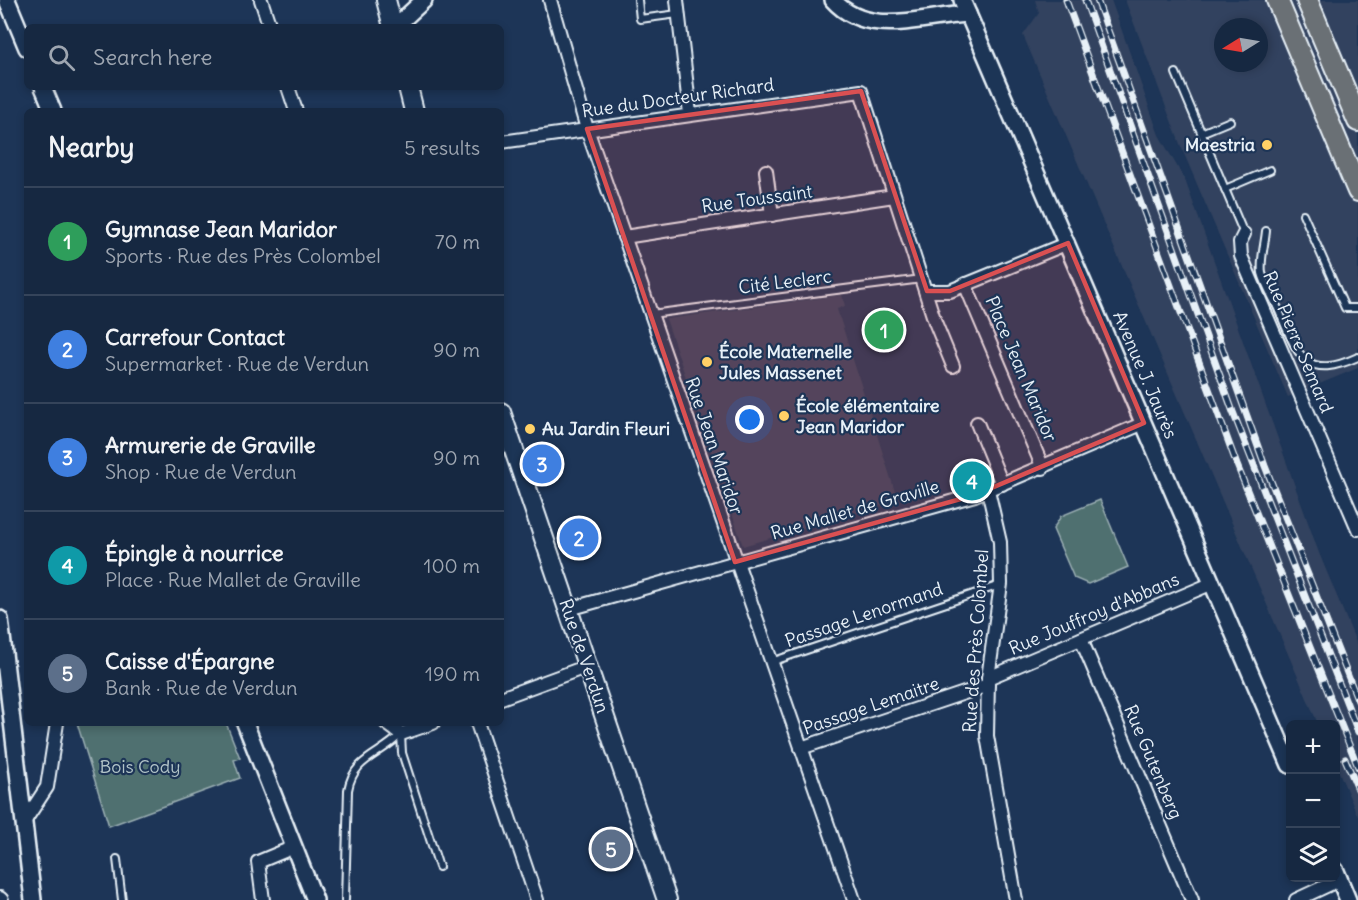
<!DOCTYPE html>
<meta charset="utf-8">
<style>
:root{--surface:#162841;--page:#23344c;--text:#f1f3f6;--muted:#9ea6b1;--line:#35445a;--accent:#ffd166}
body{margin:0;font-family:Delius,sans-serif;background:var(--page);color:var(--text)}
.controls{position:absolute;right:18px;bottom:18px;display:grid;overflow:hidden;border-radius:9px;box-shadow:0 3px 9px #0003}
.controls button{width:54px;height:54px;display:grid;place-items:center;padding:0;border:0;border-bottom:2px solid var(--line);background:var(--surface);color:var(--text);font:30px sans-serif}
.compass{position:absolute;left:1214px;top:18px;width:54px;height:54px;border-radius:50%;background:var(--surface);box-shadow:0 3px 9px #0003;rotate:259deg}
.you{position:absolute;left:750px;top:420px;width:21px;height:21px;margin:-15px;border:4px solid #fff;border-radius:50%;background:#1a73e8;box-shadow:0 0 0 9px #1a73e833}
.badge{display:grid;place-items:center;width:39px;height:39px;border-radius:50%;background:var(--accent);color:#fff;font-size:20px;font-weight:700}
.pin{position:absolute;translate:-50% -50%;border:3px solid #fff;box-shadow:0 2px 6px #0006}
.list{margin:0;padding:0;list-style:none}
h2{display:flex;justify-content:space-between;align-items:center;height:78px;margin:0;padding:0 24px;font-size:26px}
h2 small{font-size:20px;font-weight:400;color:var(--muted)}
.list li{display:grid;grid-template-columns:39px 1fr auto;gap:18px;align-items:center;box-sizing:border-box;height:108px;padding:0 24px;border-top:2px solid var(--line)}
.list b{display:block;font-size:22px;white-space:nowrap}
.list p{margin:0;font-size:20px;white-space:nowrap;color:var(--muted)}
.list em{font-size:20px;font-style:normal;color:var(--muted)}
.icon{flex:none;width:33px;height:33px;fill:none;stroke:currentColor;stroke-width:2;stroke-linecap:round;stroke-linejoin:round}
.map{position:relative;flex:none;width:1358px;height:900px;overflow:hidden}
.search{position:absolute;background:var(--surface);box-shadow:0 3px 9px #0003;left:24px;top:24px;width:480px;height:66px;display:flex;align-items:center;gap:15px;box-sizing:border-box;padding:0 21px;border-radius:9px;color:var(--muted);font-size:22px}
.panel{position:absolute;background:var(--surface);box-shadow:0 3px 9px #0003;left:24px;top:108px;width:480px;height:618px;border-radius:9px}
.map>svg:first-child{display:block}
</style>
<div class="map">
<svg width="1358" height="900" viewBox="0 0 1358 900">
<rect width="100%" height="100%" fill="#1d3557"/>
<filter id="ink" filterUnits="userSpaceOnUse"><feTurbulence type="fractalNoise" baseFrequency=".0167" numOctaves="2"/><feDisplacementMap in="SourceGraphic" scale="12" xChannelSelector="R" yChannelSelector="G"/><feConvolveMatrix kernelMatrix="1 2 1 2 8 2 1 2 1" color-interpolation-filters="sRGB"/></filter>
<g filter="url(#ink)">
<g fill="#32425e" fill-rule="evenodd">
<polygon points="1035,0 1111,0 1159,135 1185,180 1319,553 1358,647 1358,817 1336,765 1336,724 1318,724 1023,35 1039,13"/>
<path d="M1125,0h233v368l-70,29 -106,-248zM1223,27h36v36h-36z"/>
<polygon points="842,295 845,306 837,309 898,501 743,546 666,319"/>
</g>
<g fill="#4f6f6f" stroke="#9cb0b4" stroke-width="1.5">
<polygon points="1100,500 1128,567 1088,584 1074,578 1053,529 1061,516"/>
<polygon points="77,723 226,723 240,758 234,760 240,778 109,826"/>
</g>
<g fill="none" stroke-linecap="round" stroke-linejoin="round">
<g stroke="#e8f1f8" stroke-width="10">
<g id="service">
<polyline points="638,0 640,19 678,14"/>
<polyline points="1176,73 1244,234"/>
<polyline points="1201,133 1230,121"/>
<polyline points="1225,189 1270,170"/>
<polyline points="1303,214 1345,308 1358,308"/>
<path d="M1266,231c-1,12 -6,29 -4,42 3,12 12,26 17,38 19,45 26,70 79,46"/>
<polyline points="651,314 922,279"/>
<polyline points="771,662 1000,585"/>
<polyline points="401,734 402,753 439,867"/>
<polyline points="117,859 122,900"/>
<path d="M345,900l3,-110c6,-33 32,-34 53,-56"/>
</g>
</g>
<g stroke="#e8f1f8" stroke-width="16">
<g id="minor">
<polyline points="261,0 270,27"/>
<polyline points="550,0 587,129 854,900"/>
<polyline points="677,0 690,114"/>
<polyline points="288,87 296,111"/>
<polyline points="501,142 861,91 935,322 953,366"/>
<polyline points="766,171 772,215"/>
<polyline points="1244,234 1240,242 1241,256 1358,529"/>
<polyline points="624,237 894,196"/>
<polyline points="965,284 1043,468"/>
<polyline points="927,291 950,291 1068,243"/>
<polyline points="977,423 1002,484"/>
<polyline points="988,490 1000,542 1001,584 988,678 987,736 1016,900"/>
<polyline points="569,609 975,495 1144,423"/>
<polyline points="1081,639 1192,900"/>
<polyline points="988,678 1213,583"/>
<polyline points="501,698 588,666"/>
<polyline points="386,723 401,734 433,723"/>
<polyline points="477,723 537,900"/>
<polyline points="801,748 988,685"/>
<polyline points="24,822 47,787 57,723"/>
<polyline points="0,898 2,900"/>
<polyline points="263,900 258,862 294,847"/>
<polyline points="1296,900 1339,880"/>
</g>
</g>
<g stroke="#e8f1f8" stroke-width="20">
<g id="tertiary">
<polyline points="7,0 27,48"/>
<path d="M833,0c35,39 90,16 135,14"/>
<polyline points="962,0 1290,765"/>
<polyline points="395,27 424,0"/>
<polyline points="43,87 53,111"/>
<polyline points="0,619 33,900"/>
<polyline points="245,723 315,900"/>
<polyline points="1336,871 1348,900"/>
</g>
</g>
<g stroke="#e8f1f8" stroke-width="22">
<g id="secondary">
<polyline points="386,0 393,27"/>
<polyline points="408,87 414,111"/>
<polyline points="501,412 667,900"/>
</g>
</g>
<g stroke="#e8f1f8" stroke-width="24">
<g id="primary">
<polyline points="1277,0 1358,191"/>
<polyline points="1307,0 1358,121"/>
</g>
</g>
<use href="#service" stroke="#1d3557" stroke-width="6"/>
<use href="#minor" stroke="#1d3557" stroke-width="12"/>
<use href="#tertiary" stroke="#1d3557" stroke-width="15"/>
<use href="#secondary" stroke="#1d3557" stroke-width="18"/>
<use href="#primary" stroke="#6b6f75" stroke-width="20"/>
<g stroke="#e8f1f8" stroke-width="7">
<g id="rail">
<polyline points="1066,0 1237,465 1358,767"/>
<polyline points="1085,0 1233,412 1358,732"/>
<polyline points="1097,0 1265,466 1358,701"/>
<polyline points="1345,759 1358,789"/>
</g>
</g>
<use href="#rail" stroke="#1d3557" stroke-width="4.5" stroke-dasharray="14" stroke-linecap="butt"/>
</g>
</g>
<path fill="#da5052" fill-opacity="0.2" stroke="#da5052" stroke-width="4.5" stroke-linejoin="round" d="M861,91l66,200h23l118,-48 76,180 -169,72 -240,67 -148,-433z"/>
<g fill="#ffd166" stroke="#1d3557" stroke-width="2">
<circle cx="1267" cy="145" r="6"/>
<circle cx="707" cy="362" r="6"/>
<circle cx="784" cy="416" r="6"/>
<circle cx="530" cy="429" r="6"/>
</g>
<g text-anchor="middle" stroke-width="4.5" stroke-linejoin="round" paint-order="stroke">
<g font-size="18" fill="#e8f1f8" stroke="#1d3557">
<text transform="translate(678 98) rotate(-8)" y="6">Rue du Docteur Richard</text>
<text transform="translate(757 199) rotate(-8)" y="6">Rue Toussaint</text>
<text transform="translate(785 282) rotate(-7)" y="6">Cité Leclerc</text>
<text transform="translate(1298 342) rotate(67)" y="6">Rue Pierre Semard</text>
<text transform="translate(1021 369) rotate(67)" y="6">Place Jean Maridor</text>
<text transform="translate(1145 375) rotate(67)" y="6">Avenue J. Jaurès</text>
<text transform="translate(714 446) rotate(71)" y="6">Rue Jean Maridor</text>
<text transform="translate(855 510) rotate(-16)" y="6">Rue Mallet de Graville</text>
<text transform="translate(1094 614) rotate(-23)" y="6">Rue Jouffroy d'Abbans</text>
<text transform="translate(864 615) rotate(-19)" y="6">Passage Lenormand</text>
<text transform="translate(976 641) rotate(-86)" y="6">Rue des Près Colombel</text>
<text transform="translate(584 656) rotate(71)" y="6">Rue de Verdun</text>
<text transform="translate(871 706) rotate(-19)" y="6">Passage Lemaitre</text>
<text transform="translate(1153 762) rotate(67)" y="6">Rue Gutenberg</text>
</g>
<g font-size="18" font-weight="bold" fill="#e8f1f8" stroke="#1d3557" text-anchor="start">
<text x="1255" y="151" text-anchor="end">Maestria</text>
<text x="719" y="358">École Maternelle<tspan x="719" dy="21">Jules Massenet</tspan></text>
<text x="796" y="412">École élémentaire<tspan x="796" dy="21">Jean Maridor</tspan></text>
<text x="542" y="435">Au Jardin Fleuri</text>
</g>
<g font-size="18" fill="#b2c4c8" stroke="#1d3557">
<text x="140" y="773">Bois Cody</text>
</g>
</g>
</svg>
<div class="controls">
<button>+</button>
<button>−</button>
<button><svg class="icon" aria-label="layers" viewBox="0 0 24 24"><path d="M12 4l9 5-9 5-9-5zM3 14l9 5 9-5"/></svg></button>
</div>
<svg class="compass" viewBox="-18 -18 36 36"><path d="M0-13l5 13h-10z" fill="#e53935"/><path d="M0 13l5-13h-10z" fill="#9ea6b1"/></svg>
<div class="you"></div>
<div class="pin badge" style="left:884px;top:330px;background:#2e9e5b">1</div>
<div class="pin badge" style="left:579px;top:538px;background:#3f7fe0">2</div>
<div class="pin badge" style="left:542px;top:464px;background:#3f7fe0">3</div>
<div class="pin badge" style="left:972px;top:481px;background:#0f9aa8">4</div>
<div class="pin badge" style="left:611px;top:849px;background:#5c6f8a">5</div>
<div class="search"><svg class="icon" aria-label="search" viewBox="0 0 24 24"><circle cx="10" cy="10" r="6"/><path d="M15 15l6 6"/></svg>Search here</div>
<section class="panel">
<h2>Nearby<small>5 results</small></h2>
<ul class="list">
<li><span class="badge" style="background:#2e9e5b">1</span><div><b>Gymnase Jean Maridor</b><p>Sports · Rue des Près Colombel</p></div><em>70 m</em></li>
<li><span class="badge" style="background:#3f7fe0">2</span><div><b>Carrefour Contact</b><p>Supermarket · Rue de Verdun</p></div><em>90 m</em></li>
<li><span class="badge" style="background:#3f7fe0">3</span><div><b>Armurerie de Graville</b><p>Shop · Rue de Verdun</p></div><em>90 m</em></li>
<li><span class="badge" style="background:#0f9aa8">4</span><div><b>Épingle à nourrice</b><p>Place · Rue Mallet de Graville</p></div><em>100 m</em></li>
<li><span class="badge" style="background:#5c6f8a">5</span><div><b>Caisse d'Épargne</b><p>Bank · Rue de Verdun</p></div><em>190 m</em></li>
</ul>
</section>
</div>
